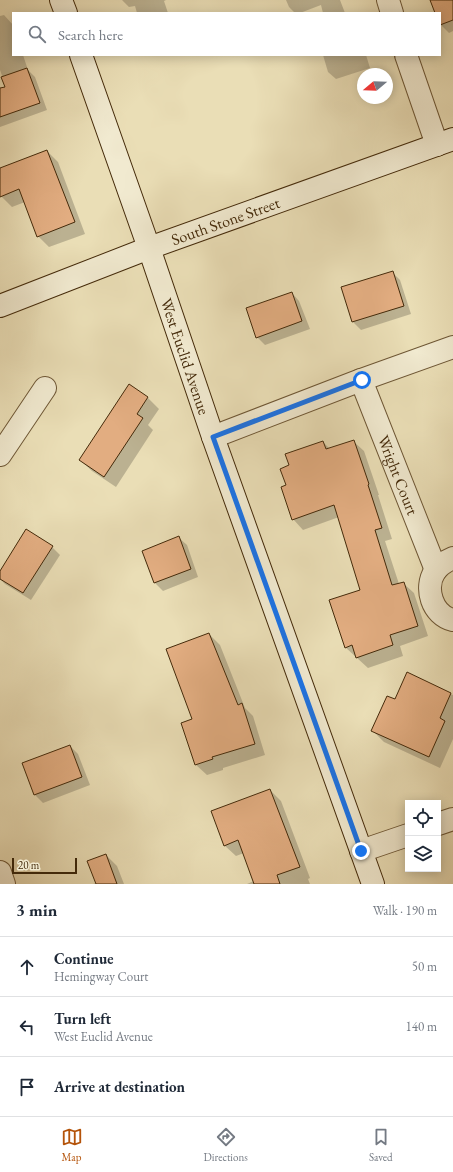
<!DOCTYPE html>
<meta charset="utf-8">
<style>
:root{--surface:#fff;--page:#f6f6f7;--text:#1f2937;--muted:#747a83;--line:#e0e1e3;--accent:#b45309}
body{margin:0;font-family:"EB Garamond",serif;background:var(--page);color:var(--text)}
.controls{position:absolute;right:12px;bottom:12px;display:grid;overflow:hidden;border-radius:0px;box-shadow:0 2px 10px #0003}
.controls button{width:36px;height:36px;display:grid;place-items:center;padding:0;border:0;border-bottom:1px solid var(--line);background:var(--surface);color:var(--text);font:20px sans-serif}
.compass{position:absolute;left:357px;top:68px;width:36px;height:36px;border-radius:50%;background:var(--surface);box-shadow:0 2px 10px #0003;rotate:251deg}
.scale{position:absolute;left:12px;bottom:10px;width:65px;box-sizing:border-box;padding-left:4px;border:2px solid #442a0a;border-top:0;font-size:11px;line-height:14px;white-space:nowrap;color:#442a0a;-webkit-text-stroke:3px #f1ead0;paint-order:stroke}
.stop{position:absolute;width:12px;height:12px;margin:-9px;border:3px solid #1a73e8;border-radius:50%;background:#fff}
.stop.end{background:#1a73e8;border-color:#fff;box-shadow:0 1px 4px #0008}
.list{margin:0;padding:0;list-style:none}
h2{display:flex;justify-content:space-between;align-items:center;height:52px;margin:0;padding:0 16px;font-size:17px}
h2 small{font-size:13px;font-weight:400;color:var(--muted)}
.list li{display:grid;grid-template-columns:26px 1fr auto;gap:12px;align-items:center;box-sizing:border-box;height:60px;padding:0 16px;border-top:1px solid var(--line)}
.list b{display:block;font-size:15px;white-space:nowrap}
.list p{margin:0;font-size:13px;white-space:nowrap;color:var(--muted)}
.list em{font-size:13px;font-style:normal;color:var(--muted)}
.icon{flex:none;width:22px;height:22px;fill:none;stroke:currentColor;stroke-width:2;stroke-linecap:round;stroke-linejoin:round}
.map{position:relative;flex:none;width:453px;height:884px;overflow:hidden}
.search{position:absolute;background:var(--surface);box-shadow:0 2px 10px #0003;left:12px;right:12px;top:12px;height:44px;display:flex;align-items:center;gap:10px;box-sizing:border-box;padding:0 14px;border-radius:0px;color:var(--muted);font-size:15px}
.sheet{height:232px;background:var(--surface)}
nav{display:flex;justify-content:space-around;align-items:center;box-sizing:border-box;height:56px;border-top:1px solid var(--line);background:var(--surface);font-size:11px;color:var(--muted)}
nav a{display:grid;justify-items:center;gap:2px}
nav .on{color:var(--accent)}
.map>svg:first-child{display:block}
</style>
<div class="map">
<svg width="453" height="884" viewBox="0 0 453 884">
<rect width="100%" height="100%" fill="#eadeb6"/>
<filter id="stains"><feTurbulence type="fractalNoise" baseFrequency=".005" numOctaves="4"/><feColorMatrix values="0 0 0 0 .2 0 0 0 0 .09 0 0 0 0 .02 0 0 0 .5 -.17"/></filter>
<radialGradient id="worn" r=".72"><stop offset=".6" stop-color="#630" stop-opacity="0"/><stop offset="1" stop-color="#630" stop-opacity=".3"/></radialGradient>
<g fill="#0003">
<polygon points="122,0 166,0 164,1 168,13 137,13 135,6 129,7"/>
<polygon points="286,0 340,0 345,13 323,13 321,5 300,13 295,13 289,7"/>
<polygon points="431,0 453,0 453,31 449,33 441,25 440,13 436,13"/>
<polygon points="4,15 13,25 13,55 23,55 28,70 35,77 47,110 0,127 0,89 6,87 0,70 0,16"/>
<polygon points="323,55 366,55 370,68 336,79 328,72"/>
<polygon points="47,151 58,162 85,234 49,247 38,236 25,202 12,207 1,196 0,192 0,169"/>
<polygon points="392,272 400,280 411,314 361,330 353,322 342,288"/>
<polygon points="292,293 299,301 310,329 265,345 257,337"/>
<polygon points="129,386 148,398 159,409 148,425 153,430 116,487 92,471 80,460"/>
<polygon points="353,441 364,451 379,495 378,495 392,539 385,541 399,584 403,583 414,593 428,636 400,646 403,656 368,668 345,647 362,590 339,517 303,530 293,519 287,486 290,466 323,442 330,449"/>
<polygon points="179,538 187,545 198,577 163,591 155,583 143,551"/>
<polygon points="52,547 60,555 31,600 5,584 0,579 0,573"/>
<polygon points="209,634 220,645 245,708 253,716 265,755 223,768 223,770 207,775 195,764 193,720"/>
<polygon points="407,674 453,695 453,739 440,768 384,742 373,731 395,701"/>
<polygon points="70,746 78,754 90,785 43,803 35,795 23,764"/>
<polygon points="270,790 281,801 310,878 308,879 310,884 247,884 254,881 244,853 236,856 224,845"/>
<polygon points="106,855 117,866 124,884 93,884 96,883"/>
</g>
<g fill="#e2ad81" stroke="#442a0a">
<polygon points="430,0 453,0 453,20 440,25 440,13 435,13"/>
<polygon points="27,68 40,103 0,117 0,88 5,87 1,77"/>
<polygon points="47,150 75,222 37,237 19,189 0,197 0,168"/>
<polygon points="393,271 404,306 352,322 341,287"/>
<polygon points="292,292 302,321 256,338 246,308"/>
<polygon points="129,384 148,397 137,414 143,418 104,477 79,460"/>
<polygon points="354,440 369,484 368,485 382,528 375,530 392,585 404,582 418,626 390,635 393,645 356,658 352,645 345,648 329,600 360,590 334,505 292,520 281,487 286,485 280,469 289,465 285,454 323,441 326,449"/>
<polygon points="26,529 53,546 23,593 0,579 0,571"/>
<polygon points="179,536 191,569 154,583 142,551"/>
<polygon points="209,633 238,705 242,703 255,744 212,757 213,759 195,765 181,723 192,719 166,649"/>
<polygon points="407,672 451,693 440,718 445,721 429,757 371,731 387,696 395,699"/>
<polygon points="70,745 82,777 34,795 22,763"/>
<polygon points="270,789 300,867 277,875 280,884 254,884 238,840 224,846 211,811"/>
<polygon points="106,854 117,884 96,884 87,861"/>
</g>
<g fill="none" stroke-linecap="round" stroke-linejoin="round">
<g stroke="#6e5735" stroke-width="24">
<g id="street">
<polyline points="388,0 392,13"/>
<polyline points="406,55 437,145"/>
<path id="s1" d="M361,380l75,190"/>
<polyline points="213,437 361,380 453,347"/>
<polyline points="0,455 45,388"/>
<path d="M453,558c-7,3 -13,6 -18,13 -11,17 -3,44 18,49"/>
<polyline points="438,824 453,819"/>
<polyline points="361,851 408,835"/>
<polyline points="0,872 4,884"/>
</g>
</g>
<g stroke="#442a0a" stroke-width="24">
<g id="secondary">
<polyline points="61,0 66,13"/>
<path id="s2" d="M81,55l68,193 64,189 160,447"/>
<path id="s3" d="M0,306l149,-58 304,-109"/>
</g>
</g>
<use href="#street" stroke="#f1ead0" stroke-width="22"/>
<use href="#secondary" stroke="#f1ead0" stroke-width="22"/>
</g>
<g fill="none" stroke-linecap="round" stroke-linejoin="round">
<polyline stroke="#1a73e8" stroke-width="5" points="361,851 213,437 362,380"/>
</g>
<g text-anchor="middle" stroke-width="3" stroke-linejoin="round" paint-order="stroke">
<g font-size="16" fill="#442a0a" stroke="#f1ead0">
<text dy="6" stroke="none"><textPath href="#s3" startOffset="241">South Stone Street</textPath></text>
<text dy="6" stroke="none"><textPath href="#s2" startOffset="319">West Euclid Avenue</textPath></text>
<text dy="6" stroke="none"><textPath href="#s1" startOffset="102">Wright Court</textPath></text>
</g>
</g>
<rect width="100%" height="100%" filter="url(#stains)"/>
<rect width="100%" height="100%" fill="url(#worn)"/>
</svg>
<div class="controls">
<button><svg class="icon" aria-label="locate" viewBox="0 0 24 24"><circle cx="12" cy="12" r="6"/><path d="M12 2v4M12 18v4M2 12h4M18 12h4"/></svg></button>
<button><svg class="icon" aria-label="layers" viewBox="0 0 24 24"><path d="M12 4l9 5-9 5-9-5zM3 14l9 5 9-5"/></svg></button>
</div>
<svg class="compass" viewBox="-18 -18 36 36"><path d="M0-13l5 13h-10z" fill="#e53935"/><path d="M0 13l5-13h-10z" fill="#747a83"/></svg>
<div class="scale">20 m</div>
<div class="stop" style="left:362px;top:380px"></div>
<div class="stop end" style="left:361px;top:851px"></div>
<div class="search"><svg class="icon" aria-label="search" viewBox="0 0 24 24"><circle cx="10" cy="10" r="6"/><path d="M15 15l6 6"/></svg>Search here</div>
</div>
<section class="sheet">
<h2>3 min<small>Walk · 190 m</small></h2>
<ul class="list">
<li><svg class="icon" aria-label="ahead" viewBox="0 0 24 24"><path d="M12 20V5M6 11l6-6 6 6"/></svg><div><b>Continue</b><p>Hemingway Court</p></div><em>50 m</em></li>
<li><svg class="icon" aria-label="left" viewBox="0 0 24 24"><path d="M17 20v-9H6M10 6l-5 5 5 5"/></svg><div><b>Turn left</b><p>West Euclid Avenue</p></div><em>140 m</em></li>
<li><svg class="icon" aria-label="arrive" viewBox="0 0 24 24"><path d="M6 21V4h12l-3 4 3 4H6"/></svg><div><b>Arrive at destination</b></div></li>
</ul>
</section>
<nav>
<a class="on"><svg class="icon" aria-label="map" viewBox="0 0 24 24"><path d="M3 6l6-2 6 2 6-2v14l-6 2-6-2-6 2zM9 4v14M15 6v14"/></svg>Map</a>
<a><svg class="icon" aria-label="directions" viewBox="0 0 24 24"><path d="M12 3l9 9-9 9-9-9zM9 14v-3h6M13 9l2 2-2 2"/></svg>Directions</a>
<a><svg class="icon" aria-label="saved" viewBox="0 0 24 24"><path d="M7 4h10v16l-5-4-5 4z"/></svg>Saved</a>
</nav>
